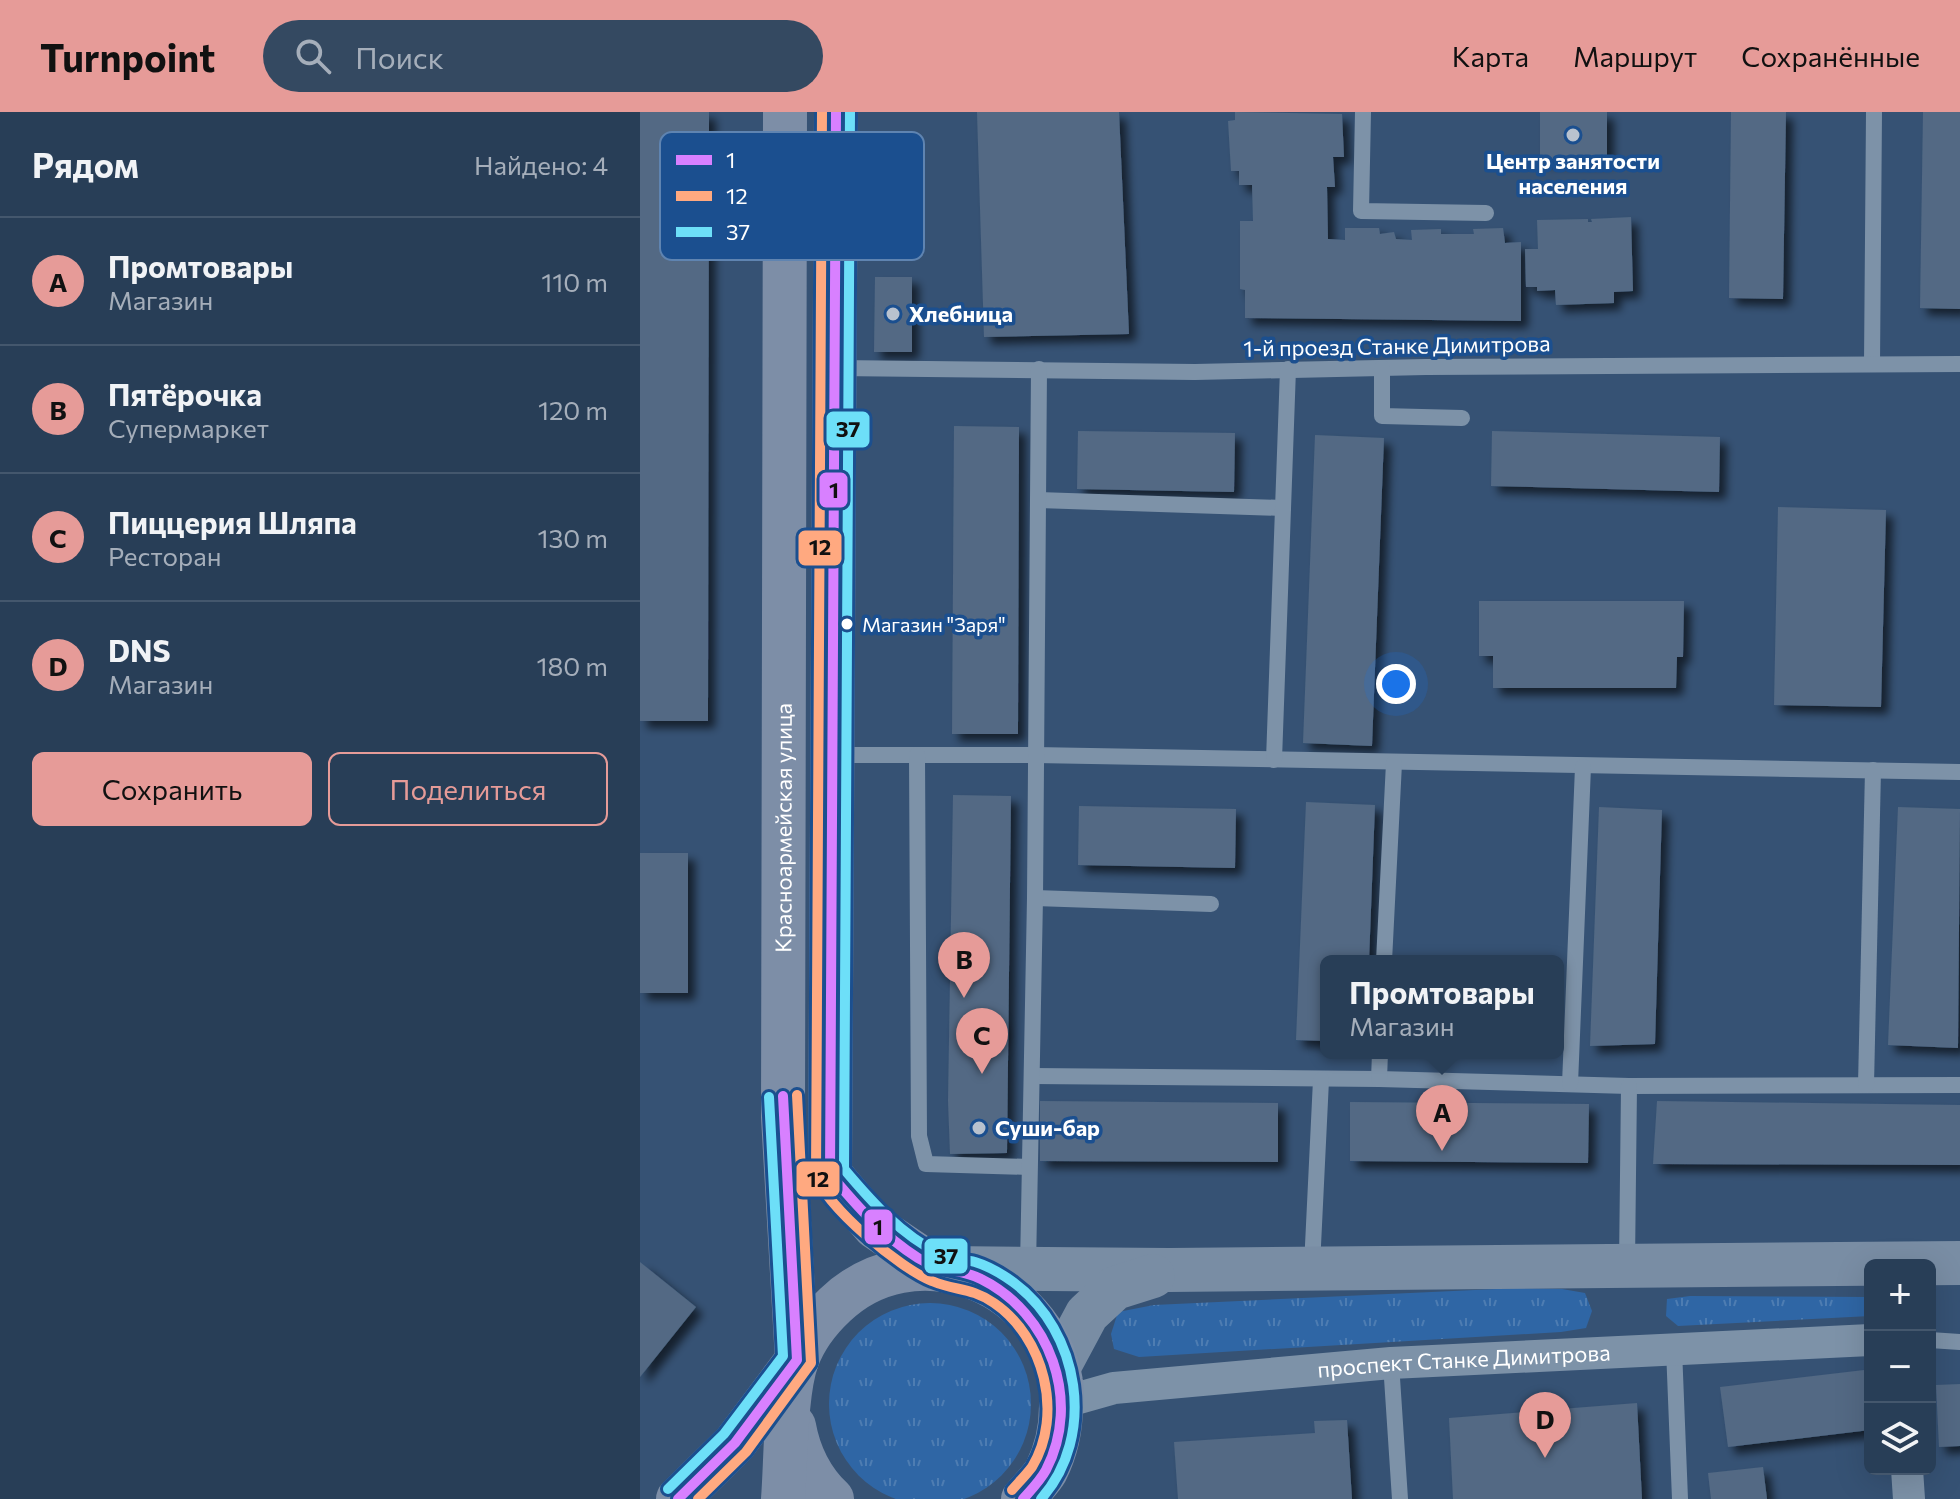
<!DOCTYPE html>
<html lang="ru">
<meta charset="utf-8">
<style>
:root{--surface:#283e57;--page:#344961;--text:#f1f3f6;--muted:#a5aeba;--line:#44576d;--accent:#e69b98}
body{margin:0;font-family:Commissioner,sans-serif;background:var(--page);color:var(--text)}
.controls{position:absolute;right:24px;bottom:24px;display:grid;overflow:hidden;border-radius:12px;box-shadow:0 8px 32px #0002}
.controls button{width:72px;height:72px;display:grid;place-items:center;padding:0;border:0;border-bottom:2px solid var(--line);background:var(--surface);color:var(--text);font:40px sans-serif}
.you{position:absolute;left:756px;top:572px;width:28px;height:28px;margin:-20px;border:6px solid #fff;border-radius:50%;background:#1a73e8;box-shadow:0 0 0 12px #1a73e833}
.badge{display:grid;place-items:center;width:52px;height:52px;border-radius:50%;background:var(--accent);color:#111;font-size:26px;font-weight:700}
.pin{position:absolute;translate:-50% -66px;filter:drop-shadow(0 2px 4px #0008)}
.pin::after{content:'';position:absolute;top:42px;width:28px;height:24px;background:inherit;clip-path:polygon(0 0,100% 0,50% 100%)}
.popup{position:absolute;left:680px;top:843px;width:244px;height:104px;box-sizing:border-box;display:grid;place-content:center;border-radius:12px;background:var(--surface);filter:drop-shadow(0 2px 6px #0005);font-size:26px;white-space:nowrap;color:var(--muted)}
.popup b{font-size:30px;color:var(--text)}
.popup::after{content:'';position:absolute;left:50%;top:100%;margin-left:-16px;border:16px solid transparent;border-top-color:var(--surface)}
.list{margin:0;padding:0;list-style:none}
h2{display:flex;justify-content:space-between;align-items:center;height:104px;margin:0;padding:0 32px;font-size:34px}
h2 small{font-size:26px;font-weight:400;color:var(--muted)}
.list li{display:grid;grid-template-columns:52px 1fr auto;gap:24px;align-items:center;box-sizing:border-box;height:128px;padding:0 32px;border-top:2px solid var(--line)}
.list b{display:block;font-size:30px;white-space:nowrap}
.list p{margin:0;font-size:26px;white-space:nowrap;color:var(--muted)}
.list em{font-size:26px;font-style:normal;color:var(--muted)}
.actions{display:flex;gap:16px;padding:24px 32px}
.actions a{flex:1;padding:18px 0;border:2px solid var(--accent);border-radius:12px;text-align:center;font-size:28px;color:var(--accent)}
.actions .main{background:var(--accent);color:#111}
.icon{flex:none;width:44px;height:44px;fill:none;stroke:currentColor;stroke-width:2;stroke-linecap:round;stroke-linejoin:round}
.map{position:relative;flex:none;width:1320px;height:1387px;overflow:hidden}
header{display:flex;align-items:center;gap:48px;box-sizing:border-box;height:112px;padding:0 40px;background:var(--accent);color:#111}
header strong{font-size:38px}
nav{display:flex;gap:44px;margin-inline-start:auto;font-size:28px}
.search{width:560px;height:72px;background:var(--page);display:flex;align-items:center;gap:20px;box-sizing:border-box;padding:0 28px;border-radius:44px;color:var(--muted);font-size:30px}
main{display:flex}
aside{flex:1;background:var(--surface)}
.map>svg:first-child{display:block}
</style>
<header>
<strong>Turnpoint</strong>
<div class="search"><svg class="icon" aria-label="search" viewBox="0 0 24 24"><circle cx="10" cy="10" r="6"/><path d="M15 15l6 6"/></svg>Поиск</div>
<nav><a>Карта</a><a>Маршрут</a><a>Сохранённые</a></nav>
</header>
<main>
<aside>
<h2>Рядом<small>Найдено: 4</small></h2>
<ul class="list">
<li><span class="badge">A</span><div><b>Промтовары</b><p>Магазин</p></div><em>110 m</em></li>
<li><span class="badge">B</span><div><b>Пятёрочка</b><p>Супермаркет</p></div><em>120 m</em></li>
<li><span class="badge">C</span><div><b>Пиццерия Шляпа</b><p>Ресторан</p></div><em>130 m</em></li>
<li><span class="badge">D</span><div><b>DNS</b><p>Магазин</p></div><em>180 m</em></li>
</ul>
<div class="actions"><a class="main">Сохранить</a><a>Поделиться</a></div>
</aside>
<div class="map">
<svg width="1320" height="1387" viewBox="0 0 1320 1387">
<defs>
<pattern id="grass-tufts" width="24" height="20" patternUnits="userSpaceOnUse" patternTransform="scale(2)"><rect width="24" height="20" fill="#2f66a5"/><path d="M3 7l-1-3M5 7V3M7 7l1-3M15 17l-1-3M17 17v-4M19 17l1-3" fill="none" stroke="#4e7db2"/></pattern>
<filter id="shadow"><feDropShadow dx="7" dy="7" stdDeviation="4" flood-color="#0009"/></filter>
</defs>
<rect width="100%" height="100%" fill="#365274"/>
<g fill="url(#grass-tufts)">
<polygon points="878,1176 922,1177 945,1181 952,1199 946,1216 921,1220 499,1245 474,1237 471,1222 478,1200 514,1193"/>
<polygon points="1050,1184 1230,1185 1230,1204 1038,1214 1026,1204 1027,1187"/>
<circle cx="290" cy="1292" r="101"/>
</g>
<g fill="#526984" filter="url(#shadow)">
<polygon points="0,0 69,0 68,609 0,609"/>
<polygon points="337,0 479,0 489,222 344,225"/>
<polygon points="595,0 702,2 704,45 693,45 695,75 687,75 688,127 705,128 705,116 739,116 740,122 754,120 756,127 772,128 771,118 801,117 801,122 834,122 833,117 863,116 865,131 881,130 881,209 605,206 605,178 600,177 600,109 613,109 612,73 599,73 599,59 591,59 588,9 595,8"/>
<rect x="900" y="0" width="67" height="47"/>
<polygon points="1091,0 1146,0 1143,187 1089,186"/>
<polygon points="1283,0 1320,0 1320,197 1280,196"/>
<polygon points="991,105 993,179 974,180 974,191 916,193 915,178 897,179 897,175 886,175 885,137 898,137 897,108 948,107 948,110 952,110 951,107"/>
<polygon points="235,165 272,165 272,240 234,240"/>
<polygon points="314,314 379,315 378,622 312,622"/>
<polygon points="438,319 595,321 594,380 437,377"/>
<polygon points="852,319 1080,325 1079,380 851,374"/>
<polygon points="675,323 744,326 732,634 663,631"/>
<polygon points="1138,395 1246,398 1241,595 1134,593"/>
<polygon points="839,489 1044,489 1043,545 1037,545 1036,576 853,576 853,544 839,544"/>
<polygon points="313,683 371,684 367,1041 310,1042 308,989"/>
<polygon points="666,690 735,693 729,849 686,849 686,929 656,928"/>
<polygon points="439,694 596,697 595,756 438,753"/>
<polygon points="959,695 1022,698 1015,932 950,934"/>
<polygon points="1258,695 1320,697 1318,936 1248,933"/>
<rect x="0" y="741" width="48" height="140"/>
<polygon points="400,989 638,991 638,1050 400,1049"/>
<polygon points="1017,989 1320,993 1320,1053 1013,1052"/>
<polygon points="710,990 949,992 948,1051 710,1049"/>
<polygon points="0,1150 56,1195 0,1265"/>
<polygon points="1224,1258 1230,1318 1088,1335 1080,1275"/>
<polygon points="1320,1272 1320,1334 1299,1335 1296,1273"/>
<polygon points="997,1291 1002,1387 813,1387 809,1306"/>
<polygon points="707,1308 712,1387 538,1387 534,1330 675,1321 674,1309"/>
<polygon points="1123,1355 1127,1387 1071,1387 1068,1361"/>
</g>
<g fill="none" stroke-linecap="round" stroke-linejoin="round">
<g stroke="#7d92a8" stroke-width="16">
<polyline points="723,0 721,99 846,101"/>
<polyline points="1232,252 1234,0"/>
<polyline points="196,256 555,260 786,255 1320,252"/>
<polyline points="742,256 742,304 822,306"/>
<polyline points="398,388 643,396"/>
<polyline points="194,643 395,643 1320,660"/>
<polyline points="277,643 279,1024 286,1052 389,1055"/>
<polyline points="634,648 648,257"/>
<polyline points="395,786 571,792"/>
<polyline points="744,849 754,651"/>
<polyline points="392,964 739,967 989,974 1320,973"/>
<polyline points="739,967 740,941"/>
<polyline points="930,972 943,655"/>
<polyline points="1226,973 1233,658"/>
<polyline points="987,1152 989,974"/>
<polyline points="672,1154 681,968"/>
<polyline points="388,1155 395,786 399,257"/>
<polyline points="1290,1228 1320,1230"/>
<polyline points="1034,1237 1040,1387"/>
<polyline points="751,1251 760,1387"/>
</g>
<g stroke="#7d92a8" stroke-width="32">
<path id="s1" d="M421,1291l53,-15 277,-25 479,-23"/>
<polyline points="1267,1357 1269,1387"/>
</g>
<g stroke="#798da4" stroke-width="44">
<polyline points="306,1156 529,1158 1320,1151"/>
<polyline points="417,1258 447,1202 475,1176 513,1164"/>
</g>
<g stroke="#7d8ea7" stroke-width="44">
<polyline points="196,0 190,1062 235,1115 296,1156"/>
<path d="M154,1314c5,28 17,53 38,73"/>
<path id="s2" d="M38,1387l57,-56 62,-83 -14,-243 2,-1005"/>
<path d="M143,1387c3,-38 2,-105 14,-139 8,-22 22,-40 38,-55 77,-74 208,-28 226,77 2,7 0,16 0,24 0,21 -5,45 -15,65 -6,10 -16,19 -23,28"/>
</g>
<g stroke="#1b4f8f" stroke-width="16">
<g id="bus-1">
<path d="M196,0l-6,1062c26,31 53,62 88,84 24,15 42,10 63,21 69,34 101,122 65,191 -6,11 -15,20 -23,29"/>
<polyline points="38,1387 95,1331 157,1248 143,984"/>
</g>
</g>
<g stroke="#1b4f8f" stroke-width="16">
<g id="bus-2">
<path d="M182,0l-6,1063c10,32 85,94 116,106 23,10 39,6 62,22 50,34 70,111 38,164 -6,8 -13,15 -20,23"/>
<polyline points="58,1387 106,1340 171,1251 157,983"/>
</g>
</g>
<g stroke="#1b4f8f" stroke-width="16">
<g id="bus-3">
<path d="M210,0l-6,1057c27,32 57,66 96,85 11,5 24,5 35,8 13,4 27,12 38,20 67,49 84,154 28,217"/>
<polyline points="28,1377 84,1322 143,1244 129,985"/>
</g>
</g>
<use href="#bus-1" stroke="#d880ff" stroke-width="10"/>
<use href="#bus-2" stroke="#ffa980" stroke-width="10"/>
<use href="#bus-3" stroke="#6ddff8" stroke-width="10"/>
</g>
<g fill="#b9c2ce" stroke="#1b4f8f" stroke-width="3">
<circle cx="933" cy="23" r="8"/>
<circle cx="253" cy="202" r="8"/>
<circle cx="339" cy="1016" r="8"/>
</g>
<circle fill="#fff" stroke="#1b4f8f" stroke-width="3" cx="207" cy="512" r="7"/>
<g text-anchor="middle" stroke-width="7" stroke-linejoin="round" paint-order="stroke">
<g font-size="20" fill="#fff" stroke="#1b4f8f" text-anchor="start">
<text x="222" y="520">Магазин "Заря"</text>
</g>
<g font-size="22" font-weight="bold" fill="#fff" stroke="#1b4f8f" text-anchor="start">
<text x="933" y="57" text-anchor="middle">Центр занятости<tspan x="933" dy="25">населения</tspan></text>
<text x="269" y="210">Хлебница</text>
<text x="355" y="1024">Суши-бар</text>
</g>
<g font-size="22" fill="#fff" stroke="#1b4f8f">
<text transform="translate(757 234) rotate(-1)" y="8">1-й проезд Станке Димитрова</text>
<text dy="8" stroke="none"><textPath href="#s2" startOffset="716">Красноармейская улица</textPath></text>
<text dy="8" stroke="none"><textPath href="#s1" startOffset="406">проспект Станке Димитрова</textPath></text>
</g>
</g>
<rect x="20" y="20" width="264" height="128" rx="12" fill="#1b4f8f" stroke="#5f84b1" stroke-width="2"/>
<rect x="36" y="43" width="36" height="10" fill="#d880ff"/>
<rect x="36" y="79" width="36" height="10" fill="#ffa980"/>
<rect x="36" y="115" width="36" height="10" fill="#6ddff8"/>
<g font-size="22" fill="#fff">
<text x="86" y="56">1</text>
<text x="86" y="92">12</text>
<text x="86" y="128">37</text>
</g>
<g stroke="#1b4f8f" stroke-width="3">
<rect x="185" y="298" width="46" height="39" rx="8" fill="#6ddff8"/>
<rect x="178" y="359" width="31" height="38" rx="8" fill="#d880ff"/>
<rect x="157" y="417" width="46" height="38" rx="8" fill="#ffa980"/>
<rect x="155" y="1048" width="46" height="38" rx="8" fill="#ffa980"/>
<rect x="223" y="1096" width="31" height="38" rx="8" fill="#d880ff"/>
<rect x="283" y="1125" width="46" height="38" rx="8" fill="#6ddff8"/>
</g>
<g font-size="22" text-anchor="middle" font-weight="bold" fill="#111">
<text x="208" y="325">37</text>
<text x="194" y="386">1</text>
<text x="180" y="443">12</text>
<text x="178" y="1075">12</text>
<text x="238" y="1123">1</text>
<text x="306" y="1152">37</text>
</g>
</svg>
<div class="controls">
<button>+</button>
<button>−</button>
<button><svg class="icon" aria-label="layers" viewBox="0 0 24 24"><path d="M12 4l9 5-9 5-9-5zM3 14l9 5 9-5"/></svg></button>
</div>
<div class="you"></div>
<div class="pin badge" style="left:802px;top:1039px">A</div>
<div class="popup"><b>Промтовары</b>Магазин</div>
<div class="pin badge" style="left:324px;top:886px">B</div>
<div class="pin badge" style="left:342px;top:962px">C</div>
<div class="pin badge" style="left:905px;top:1346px">D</div>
</div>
</main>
